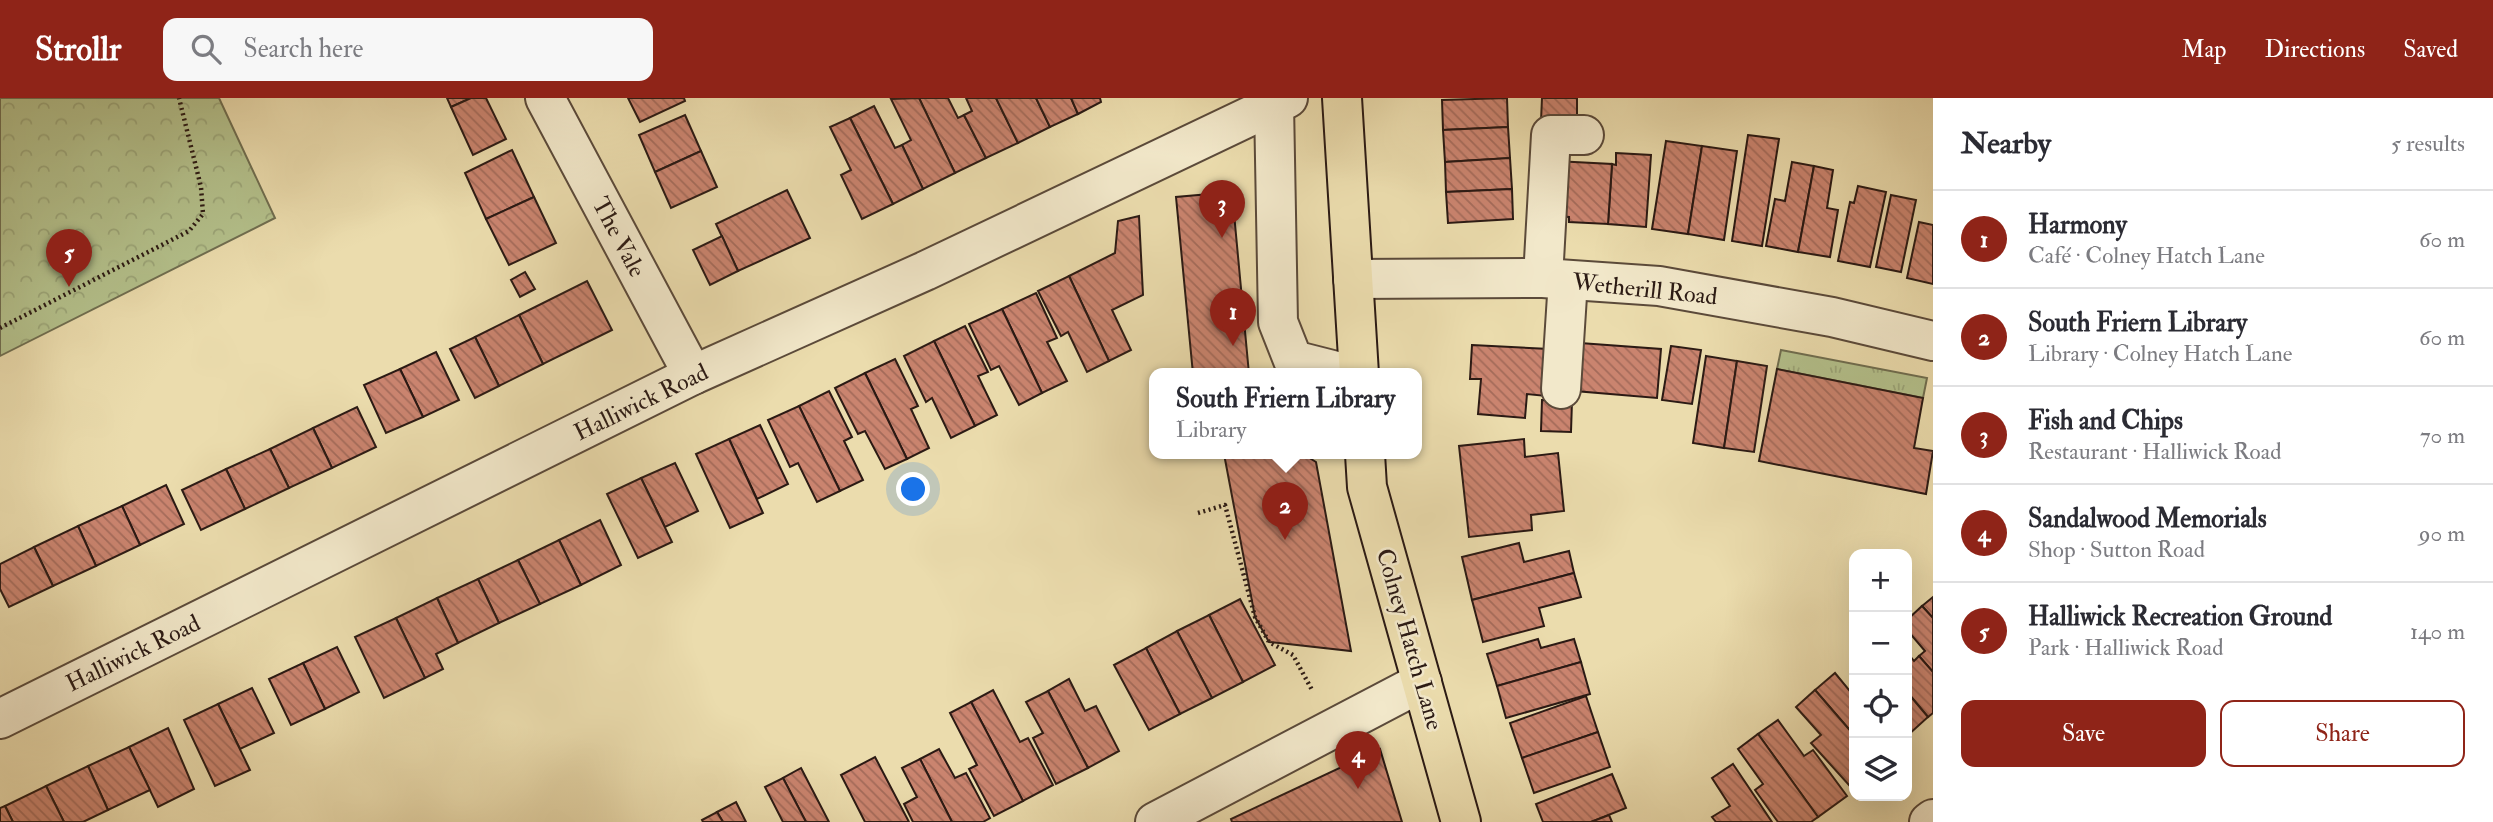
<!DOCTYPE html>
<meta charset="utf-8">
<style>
:root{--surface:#fff;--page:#f7f7f7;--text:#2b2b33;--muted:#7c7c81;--line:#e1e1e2;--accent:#8f2418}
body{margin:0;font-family:"IM FELL Double Pica",serif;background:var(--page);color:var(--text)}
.controls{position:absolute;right:21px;bottom:21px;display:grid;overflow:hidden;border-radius:14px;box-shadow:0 7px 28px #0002}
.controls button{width:63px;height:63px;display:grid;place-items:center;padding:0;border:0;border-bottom:2px solid var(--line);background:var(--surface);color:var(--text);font:35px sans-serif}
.you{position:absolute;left:914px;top:392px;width:24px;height:24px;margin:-18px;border:5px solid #fff;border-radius:50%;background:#1a73e8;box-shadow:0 0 0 10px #1a73e833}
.badge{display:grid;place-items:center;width:46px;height:46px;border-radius:50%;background:var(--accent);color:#fff;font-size:23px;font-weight:700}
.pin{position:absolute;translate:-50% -58px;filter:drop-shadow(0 2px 4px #0008)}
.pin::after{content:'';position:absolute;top:37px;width:24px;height:21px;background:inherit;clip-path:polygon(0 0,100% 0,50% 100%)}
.popup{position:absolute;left:1149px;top:270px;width:273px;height:91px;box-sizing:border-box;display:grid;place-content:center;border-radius:14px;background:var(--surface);filter:drop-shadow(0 2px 5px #0005);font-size:23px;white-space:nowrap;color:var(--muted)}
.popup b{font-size:26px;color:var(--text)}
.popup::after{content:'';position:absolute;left:50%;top:100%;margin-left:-14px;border:14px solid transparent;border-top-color:var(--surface)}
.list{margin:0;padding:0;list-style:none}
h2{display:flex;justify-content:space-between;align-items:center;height:91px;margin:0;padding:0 28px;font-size:30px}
h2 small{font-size:23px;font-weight:400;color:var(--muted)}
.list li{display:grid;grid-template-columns:46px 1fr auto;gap:21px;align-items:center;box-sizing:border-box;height:98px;padding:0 28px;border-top:2px solid var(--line)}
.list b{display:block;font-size:26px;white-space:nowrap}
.list p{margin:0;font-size:23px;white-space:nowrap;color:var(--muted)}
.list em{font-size:23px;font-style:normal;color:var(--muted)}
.actions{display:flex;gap:14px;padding:21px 28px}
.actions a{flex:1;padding:16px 0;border:2px solid var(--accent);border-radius:14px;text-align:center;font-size:24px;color:var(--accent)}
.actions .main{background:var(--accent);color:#fff}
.icon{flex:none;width:38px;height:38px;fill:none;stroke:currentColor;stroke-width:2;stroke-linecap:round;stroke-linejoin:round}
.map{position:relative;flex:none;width:1933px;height:724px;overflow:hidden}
header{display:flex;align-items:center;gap:42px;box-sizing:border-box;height:98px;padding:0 35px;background:var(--accent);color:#fff}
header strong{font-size:33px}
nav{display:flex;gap:38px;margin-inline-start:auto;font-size:24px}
.search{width:490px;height:63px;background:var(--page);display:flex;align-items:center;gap:18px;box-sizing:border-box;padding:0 24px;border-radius:14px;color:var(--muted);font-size:26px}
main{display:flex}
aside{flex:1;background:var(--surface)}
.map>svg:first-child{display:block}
</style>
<header>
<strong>Strollr</strong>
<div class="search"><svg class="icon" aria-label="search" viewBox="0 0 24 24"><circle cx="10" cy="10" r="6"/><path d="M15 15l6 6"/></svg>Search here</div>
<nav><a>Map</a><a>Directions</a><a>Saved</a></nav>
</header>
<main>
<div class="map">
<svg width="1933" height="724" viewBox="0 0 1933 724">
<defs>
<pattern id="grass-tufts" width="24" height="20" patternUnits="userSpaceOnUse" patternTransform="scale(1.75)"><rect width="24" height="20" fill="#b4c18c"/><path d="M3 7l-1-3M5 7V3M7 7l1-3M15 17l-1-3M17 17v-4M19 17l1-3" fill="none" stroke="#9ba578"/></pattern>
<pattern id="park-crowns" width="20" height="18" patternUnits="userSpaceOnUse" patternTransform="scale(1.75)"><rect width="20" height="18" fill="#b4c18c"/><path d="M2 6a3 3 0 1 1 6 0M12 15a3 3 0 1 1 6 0" fill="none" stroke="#9ba578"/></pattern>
<pattern id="building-back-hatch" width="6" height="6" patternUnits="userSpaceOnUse" patternTransform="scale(1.75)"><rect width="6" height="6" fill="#ca846f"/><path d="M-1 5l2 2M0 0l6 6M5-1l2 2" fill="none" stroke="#a46b5a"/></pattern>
</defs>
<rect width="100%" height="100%" fill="#ebdcad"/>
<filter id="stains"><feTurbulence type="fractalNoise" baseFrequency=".00286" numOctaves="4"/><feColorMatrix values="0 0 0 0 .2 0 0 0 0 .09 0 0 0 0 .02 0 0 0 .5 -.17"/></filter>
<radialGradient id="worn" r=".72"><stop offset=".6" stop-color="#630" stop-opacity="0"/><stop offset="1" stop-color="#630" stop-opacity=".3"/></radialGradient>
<polygon fill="url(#grass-tufts)" stroke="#706e50" stroke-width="2" points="1781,252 1927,280 1923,300 1777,271"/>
<polygon fill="url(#park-crowns)" stroke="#706e50" stroke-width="2" points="0,0 219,0 275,120 0,258"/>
<g fill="url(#building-back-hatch)" stroke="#2b1a14" stroke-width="2">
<polygon points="447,0 471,0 451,9"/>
<polygon points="471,0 486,0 506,41 473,57 451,9"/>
<polygon points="628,0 684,0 685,3 640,24"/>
<polygon points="919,0 948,0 958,20 964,17 986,60 955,75"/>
<polygon points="919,0 955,75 923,91 902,47 911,42 891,1"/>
<polygon points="966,0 996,0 1018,45 986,60 964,17 972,13"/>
<polygon points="996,0 1036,0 1050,29 1018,45"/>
<polygon points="1036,0 1071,0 1078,16 1050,29"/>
<polygon points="1071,0 1100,0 1101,4 1078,16"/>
<polygon points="1507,0 1508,29 1443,32 1442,2"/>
<polygon points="1542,0 1577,0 1577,24 1541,23"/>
<polygon points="874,8 895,50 902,47 923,91 893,106 850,20"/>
<polygon points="685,17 701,53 655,74 639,37"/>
<polygon points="850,20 893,106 862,121 841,77 851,72 830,29"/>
<polygon points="1508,29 1510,60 1445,64 1443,32"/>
<polygon points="1748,37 1779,41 1762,148 1732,143"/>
<polygon points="1666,43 1702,48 1688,136 1652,131"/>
<polygon points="1702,48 1737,53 1724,142 1688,136"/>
<polygon points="512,52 534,99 486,121 465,75"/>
<polygon points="701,53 717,89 671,110 655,74"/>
<polygon points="1616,55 1651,57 1646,129 1608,126 1612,66 1616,67"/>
<polygon points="1510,60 1512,91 1446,94 1445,64"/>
<polygon points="1555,63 1612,66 1608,126 1569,124 1569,119 1551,118"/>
<polygon points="1792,64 1814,68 1798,154 1766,148 1775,101 1785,103"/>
<polygon points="1814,68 1833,72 1827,110 1838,112 1830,159 1798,154"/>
<polygon points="1858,88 1886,94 1870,169 1838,163 1850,104 1854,105"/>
<polygon points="1512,91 1513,121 1448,125 1446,94"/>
<polygon points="787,92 810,140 738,173 716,126"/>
<polygon points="1232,94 1249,276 1193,276 1176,99"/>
<polygon points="1891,97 1916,102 1901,174 1876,169"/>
<polygon points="534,99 556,145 509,167 486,121"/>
<polygon points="1139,118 1143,197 1112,212 1131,252 1109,263 1069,178 1115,155 1118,123"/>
<polygon points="1919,124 1933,127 1933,186 1907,180"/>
<polygon points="722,138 738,173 710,187 693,152"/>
<polygon points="525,174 535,191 520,199 511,182"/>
<polygon points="1069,178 1109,263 1087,274 1068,234 1061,238 1038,193"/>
<polygon points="587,183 612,232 543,266 519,217"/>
<polygon points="1036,195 1057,240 1047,244 1067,283 1042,295 1002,211"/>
<polygon points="1002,211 1042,295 1019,307 999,268 991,272 969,226"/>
<polygon points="519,217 543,266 499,288 475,239"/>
<polygon points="965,228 988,274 978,278 997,317 975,328 934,243"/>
<polygon points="475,239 499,288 475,300 450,251"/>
<polygon points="934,243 975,328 951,340 932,300 926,304 904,258"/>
<polygon points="1580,245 1661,251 1657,300 1575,293"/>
<polygon points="1472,247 1549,251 1546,298 1527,296 1525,320 1478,316 1481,281 1470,281"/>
<polygon points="1671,248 1701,252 1692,306 1662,302"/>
<polygon points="436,254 459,302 423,319 400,271"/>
<polygon points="1706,258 1737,263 1724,350 1693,345"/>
<polygon points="895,261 918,308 911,311 929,350 907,361 865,275"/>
<polygon points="1737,263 1767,268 1754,354 1724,350"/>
<polygon points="400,271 423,319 386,335 364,287"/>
<polygon points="1777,271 1923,300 1914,350 1933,353 1926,396 1759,363"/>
<polygon points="865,275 907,361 885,371 865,333 858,336 835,290"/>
<polygon points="829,293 852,339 844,343 863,382 840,393 799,308"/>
<polygon points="1542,302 1572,303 1571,334 1541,333"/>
<polygon points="799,308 840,393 817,404 798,365 790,369 768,322"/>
<polygon points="357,309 376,349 332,370 313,330"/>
<polygon points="760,327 788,386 757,401 729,341"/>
<polygon points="313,330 332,370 289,390 270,351"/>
<polygon points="729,341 763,415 730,430 696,356"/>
<polygon points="1524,341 1525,359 1558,355 1564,413 1531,417 1532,432 1469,439 1459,348"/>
<polygon points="270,351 289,390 245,411 226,371"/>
<polygon points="1224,356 1303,356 1316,364 1351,553 1269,544 1255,519"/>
<polygon points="675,365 698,413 665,429 641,380"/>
<polygon points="226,371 245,411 201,432 182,392"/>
<polygon points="641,380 672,444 638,460 607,396"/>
<polygon points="166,387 184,426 140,447 122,408"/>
<polygon points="122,408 140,447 96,468 78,428"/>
<polygon points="600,422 621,467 581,487 559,442"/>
<polygon points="78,428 96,468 53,488 34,449"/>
<polygon points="559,442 581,487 540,506 518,462"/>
<polygon points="1519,445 1524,464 1569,453 1574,475 1472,502 1462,459"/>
<polygon points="34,449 53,488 9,509 0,491 0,466"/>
<polygon points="518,462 540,506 499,525 478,481"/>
<polygon points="1574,475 1581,499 1539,510 1544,528 1483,544 1472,502"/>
<polygon points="478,481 499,525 458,545 437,500"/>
<polygon points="1933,499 1933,520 1922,508"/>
<polygon points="437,500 458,545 436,556 443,571 425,580 396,520"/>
<polygon points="1240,501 1275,567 1243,584 1209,517"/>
<polygon points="1922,508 1933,520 1933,574 1919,558 1925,553 1907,532 1907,522"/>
<polygon points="1209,517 1243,584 1212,600 1177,533"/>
<polygon points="396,520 425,580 384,600 355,539"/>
<polygon points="1177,533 1212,600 1180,616 1146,550"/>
<polygon points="1538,541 1541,550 1574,541 1581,564 1497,588 1487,556"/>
<polygon points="337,549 359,594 325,611 303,565"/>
<polygon points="1146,550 1180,616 1149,632 1114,567"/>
<polygon points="1907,554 1914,563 1919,558 1933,574 1933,615 1928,619 1907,594"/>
<polygon points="1581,564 1590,596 1506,620 1497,588"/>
<polygon points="303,565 325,611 291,627 269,581"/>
<polygon points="1835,575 1854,598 1854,637 1815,592"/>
<polygon points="1069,581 1085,613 1096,608 1119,653 1088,670 1048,593"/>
<polygon points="252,590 274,635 240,651 218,606"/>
<polygon points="993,592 1020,644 1028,640 1053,687 1023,703 971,604"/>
<polygon points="1815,592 1854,637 1854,682 1849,687 1811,645 1821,637 1796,609"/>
<polygon points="1048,593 1088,670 1056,686 1033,640 1043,635 1026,604"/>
<polygon points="1907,594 1928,619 1907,638"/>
<polygon points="1586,598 1598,634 1522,660 1510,625"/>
<polygon points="971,604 1023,703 994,718 969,671 977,667 950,615"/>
<polygon points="218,606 250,672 215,688 184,622"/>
<polygon points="1778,622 1804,658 1813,652 1847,698 1818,719 1758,636"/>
<polygon points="168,630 194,691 158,709 129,649"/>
<polygon points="1598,634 1610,669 1534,695 1522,660"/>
<polygon points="1758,636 1818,719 1811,724 1778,724 1755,692 1763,686 1738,651"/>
<polygon points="129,649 150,692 108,712 88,668"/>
<polygon points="939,651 955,680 966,675 990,720 983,724 952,724 920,661"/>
<polygon points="1380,651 1402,724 1232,724 1231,721"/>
<polygon points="875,659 909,724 865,724 841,677"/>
<polygon points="920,661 952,724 913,724 904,706 917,699 902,670"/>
<polygon points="1733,666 1772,724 1716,724 1712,719 1730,708 1712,680"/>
<polygon points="88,668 108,712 83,724 64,724 46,688"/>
<polygon points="801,670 829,724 806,724 783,680"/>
<polygon points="1612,676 1626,710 1591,724 1543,724 1536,706"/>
<polygon points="783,680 806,724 783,724 765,689"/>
<polygon points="46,688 64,724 13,724 5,708"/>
<polygon points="736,704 746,724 723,724 717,714"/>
<polygon points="5,708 13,724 0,724 0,710"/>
<polygon points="717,714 723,724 703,724 702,722"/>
<polygon points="1609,717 1612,724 1591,724"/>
</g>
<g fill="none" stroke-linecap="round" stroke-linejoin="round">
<g stroke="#5b4a3a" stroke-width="42">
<g id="minor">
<polyline points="545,0 693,277"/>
<polyline points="1274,6 1278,224 1293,262 1348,276"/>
<polyline points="1543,180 1551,37 1584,37"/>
<polyline points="1353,181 1543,180 1659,188 1832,219 1933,243"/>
<polyline points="1561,291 1568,182"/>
<polyline points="0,621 693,277 925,173 1288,0"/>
<polyline points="1155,724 1422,584"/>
<polyline points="1929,724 1933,721"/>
</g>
</g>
<g stroke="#2b1a14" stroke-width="42">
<g id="major">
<polyline points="1342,0 1359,276"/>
<polyline points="1365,356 1367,389 1461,724"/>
</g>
</g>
<g stroke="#2b1a14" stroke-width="4.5" stroke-dasharray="2 3.5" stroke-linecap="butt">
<polyline points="0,230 189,133 203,116 201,89 179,0"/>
<polyline points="1198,415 1225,407 1255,519 1269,544 1293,557 1312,592"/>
</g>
<use href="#minor" stroke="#f2e8ca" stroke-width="38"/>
<use href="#major" stroke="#ebdcad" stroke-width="38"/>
</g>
<g text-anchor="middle" stroke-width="5" stroke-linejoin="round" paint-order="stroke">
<g font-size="24" fill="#2b1a14" stroke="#f2e8ca">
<text transform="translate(619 139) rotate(62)" y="8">The Vale</text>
<text transform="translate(1645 191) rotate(6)" y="8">Wetherill Road</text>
<text transform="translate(641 304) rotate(-26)" y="8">Halliwick Road</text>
<text transform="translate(1410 541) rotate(74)" y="8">Colney Hatch Lane</text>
<text transform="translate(133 555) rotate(-26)" y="8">Halliwick Road</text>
</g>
</g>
<rect width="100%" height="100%" filter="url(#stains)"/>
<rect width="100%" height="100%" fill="url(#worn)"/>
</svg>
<div class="controls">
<button>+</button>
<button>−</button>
<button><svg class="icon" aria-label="locate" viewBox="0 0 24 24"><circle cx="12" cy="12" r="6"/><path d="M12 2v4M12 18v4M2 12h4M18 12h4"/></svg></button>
<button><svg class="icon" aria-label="layers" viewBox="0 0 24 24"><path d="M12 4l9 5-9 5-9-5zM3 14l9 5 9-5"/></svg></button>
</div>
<div class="you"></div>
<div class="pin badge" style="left:1233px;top:248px">1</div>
<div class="pin badge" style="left:1285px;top:442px">2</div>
<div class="popup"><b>South Friern Library</b>Library</div>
<div class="pin badge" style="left:1222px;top:140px">3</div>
<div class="pin badge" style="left:1358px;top:691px">4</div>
<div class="pin badge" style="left:69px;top:189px">5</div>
</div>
<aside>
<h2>Nearby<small>5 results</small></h2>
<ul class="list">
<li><span class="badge">1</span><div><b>Harmony</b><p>Café · Colney Hatch Lane</p></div><em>60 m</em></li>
<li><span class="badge">2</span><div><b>South Friern Library</b><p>Library · Colney Hatch Lane</p></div><em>60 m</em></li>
<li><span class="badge">3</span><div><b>Fish and Chips</b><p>Restaurant · Halliwick Road</p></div><em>70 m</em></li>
<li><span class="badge">4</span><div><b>Sandalwood Memorials</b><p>Shop · Sutton Road</p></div><em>90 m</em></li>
<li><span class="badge">5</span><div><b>Halliwick Recreation Ground</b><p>Park · Halliwick Road</p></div><em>140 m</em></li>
</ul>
<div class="actions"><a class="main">Save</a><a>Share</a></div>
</aside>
</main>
